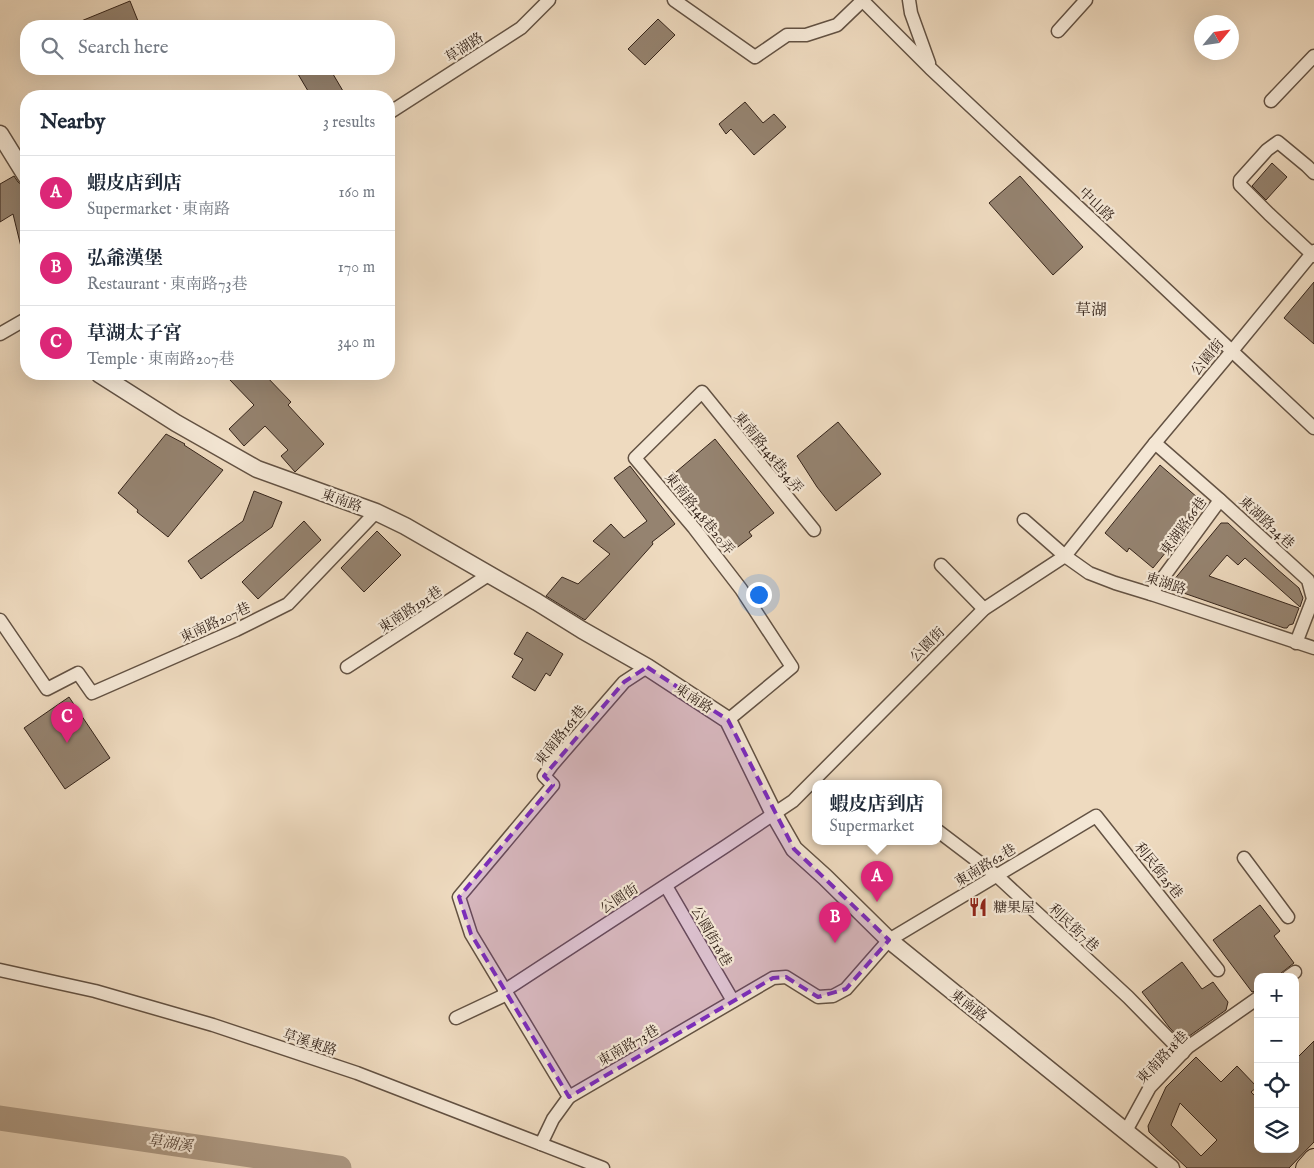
<!DOCTYPE html>
<meta charset="utf-8">
<style>
:root{--surface:#fff;--page:#f6f6f7;--text:#1f2937;--muted:#747a83;--line:#e0e1e3;--accent:#db2777}
body{margin:0;font-family:"IM FELL English","Noto Serif TC",serif;background:var(--page);color:var(--text)}
.controls{position:absolute;right:15px;bottom:15px;display:grid;overflow:hidden;border-radius:10px;box-shadow:0 5px 20px #0002}
.controls button{width:45px;height:45px;display:grid;place-items:center;padding:0;border:0;border-bottom:1px solid var(--line);background:var(--surface);color:var(--text);font:25px sans-serif}
.compass{position:absolute;left:1194px;top:15px;width:45px;height:45px;border-radius:50%;background:var(--surface);box-shadow:0 5px 20px #0002;rotate:61deg}
.you{position:absolute;left:758px;top:594px;width:18px;height:18px;margin:-12px;border:4px solid #fff;border-radius:50%;background:#1a73e8;box-shadow:0 0 0 8px #1a73e833}
.badge{display:grid;place-items:center;width:32px;height:32px;border-radius:50%;background:var(--accent);color:#fff;font-size:16px;font-weight:700}
.pin{position:absolute;translate:-50% -41px;filter:drop-shadow(0 1px 2px #0008)}
.pin::after{content:'';position:absolute;top:26px;width:18px;height:15px;background:inherit;clip-path:polygon(0 0,100% 0,50% 100%)}
.popup{position:absolute;left:812px;top:780px;width:130px;height:65px;box-sizing:border-box;display:grid;place-content:center;border-radius:10px;background:var(--surface);filter:drop-shadow(0 1px 4px #0005);font-size:16px;white-space:nowrap;color:var(--muted)}
.popup b{font-size:19px;color:var(--text)}
.popup::after{content:'';position:absolute;left:50%;top:100%;margin-left:-10px;border:10px solid transparent;border-top-color:var(--surface)}
.list{margin:0;padding:0;list-style:none}
h2{display:flex;justify-content:space-between;align-items:center;height:65px;margin:0;padding:0 20px;font-size:21px}
h2 small{font-size:16px;font-weight:400;color:var(--muted)}
.list li{display:grid;grid-template-columns:32px 1fr auto;gap:15px;align-items:center;box-sizing:border-box;height:75px;padding:0 20px;border-top:1px solid var(--line)}
.list b{display:block;font-size:19px;white-space:nowrap}
.list p{margin:0;font-size:16px;white-space:nowrap;color:var(--muted)}
.list em{font-size:16px;font-style:normal;color:var(--muted)}
.icon{flex:none;width:28px;height:28px;fill:none;stroke:currentColor;stroke-width:2;stroke-linecap:round;stroke-linejoin:round}
.map{position:relative;flex:none;width:1314px;height:1168px;overflow:hidden}
.search{position:absolute;background:var(--surface);box-shadow:0 5px 20px #0002;left:20px;top:20px;width:375px;height:55px;display:flex;align-items:center;gap:12px;box-sizing:border-box;padding:0 18px;border-radius:20px;color:var(--muted);font-size:19px}
.panel{position:absolute;background:var(--surface);box-shadow:0 5px 20px #0002;left:20px;top:90px;width:375px;height:290px;border-radius:20px}
.map>svg:first-child{display:block}
</style>
<div class="map">
<svg width="1314" height="1168" viewBox="0 0 1314 1168">
<rect width="100%" height="100%" fill="#eedabf"/>
<filter id="stains"><feTurbulence type="fractalNoise" baseFrequency=".004" numOctaves="4"/><feColorMatrix values="0 0 0 0 .2 0 0 0 0 .09 0 0 0 0 .02 0 0 0 .5 -.17"/></filter>
<radialGradient id="worn" r=".72"><stop offset=".6" stop-color="#630" stop-opacity="0"/><stop offset="1" stop-color="#630" stop-opacity=".3"/></radialGradient>
<g fill="none" stroke-linecap="round" stroke-linejoin="round">
<polyline stroke="#af9c87" stroke-width="25" points="0,1118 339,1168"/>
</g>
<g fill="#958370" stroke="#35241a" fill-rule="evenodd">
<polygon points="130,1 140,26 69,26"/>
<polygon points="658,19 675,35 645,65 628,49"/>
<polygon points="295,69 330,69 343,91 333,96 311,96"/>
<polygon points="745,102 763,123 774,114 786,127 754,155 731,129 726,134 719,124"/>
<polygon points="1272,163 1287,177 1266,200 1252,186"/>
<polygon points="14,176 18,182 22,185 26,193 26,251 22,251 13,214 0,222 0,184"/>
<polygon points="1020,176 1083,247 1053,275 989,203"/>
<polygon points="1314,282 1314,344 1284,318"/>
<polygon points="235,374 264,374 291,402 288,405 324,444 295,472 281,456 288,450 265,426 244,446 229,429 254,405 229,379"/>
<polygon points="838,422 881,474 836,511 817,487 797,456"/>
<polygon points="166,434 185,444 184,445 223,470 168,537 137,512 138,510 118,493"/>
<polygon points="715,439 774,513 749,532 752,536 730,553 670,477"/>
<polygon points="1160,465 1205,504 1153,568 1129,548 1127,552 1105,533"/>
<polygon points="630,466 675,524 652,542 653,544 585,620 546,596 562,577 578,584 610,554 593,541 611,524 624,538 647,521 614,478"/>
<polygon points="254,491 282,502 272,527 201,579 188,561 243,521"/>
<polygon points="304,521 321,540 258,599 242,582"/>
<polygon points="1221,523 1228,523 1277,569 1299,588 1303,598 1300,607 1245,558 1238,565 1227,555 1209,576 1299,608 1293,624 1289,625 1287,628 1284,628 1175,590 1173,584 1173,581"/>
<polygon points="377,531 401,555 364,592 341,568"/>
<polygon points="527,632 563,654 550,676 546,673 535,691 512,677 523,659 514,654"/>
<polygon points="69,697 110,758 65,789 24,728"/>
<polygon points="1260,905 1280,931 1274,936 1294,963 1276,977 1258,977 1258,990 1252,992 1213,940"/>
<polygon points="1182,962 1202,989 1213,982 1228,1002 1226,1010 1185,1039 1180,1039 1169,1027 1142,992"/>
<path d="M1314,1041v101l-25,26h-102l-38,-36 -1,-6 18,-39 30,-30 25,25 16,-16 20,21 -6,5 7,7v50h37v-89zM1180,1103l37,37 -16,16 -30,-31z"/>
</g>
<g fill="none" stroke-linecap="round" stroke-linejoin="round">
<g stroke="#635243" stroke-width="15">
<g id="minor">
<polyline points="674,0 755,57 787,35 806,35 837,25 863,0"/>
<polyline points="862,0 930,68 1314,428"/>
<polyline points="909,0 911,13 929,63"/>
<polyline points="1058,31 1086,0"/>
<polyline points="1271,101 1314,56"/>
<polyline points="389,113 521,28 549,0"/>
<polyline points="1314,173 1307,166 1278,142 1267,150 1240,180 1240,185 1269,214 1314,256"/>
<polyline points="0,334 26,319"/>
<polyline points="1155,443 1220,500 1308,580 1313,599 1296,643"/>
<polyline points="1024,520 1065,556 1089,573 1115,583 1151,594 1314,648"/>
<polyline points="941,565 984,609"/>
<polyline points="1151,594 1220,500"/>
<polyline points="0,620 47,689 78,673 92,693 236,630 288,604 376,512"/>
<polyline points="347,667 490,574"/>
<polyline points="647,667 624,682 552,765 544,776 553,785 459,897 471,934 569,1097 773,978 786,977 818,997 833,996 846,989 889,940 1096,816 1218,970"/>
<polyline points="728,720 792,667 741,589 694,528 635,458 702,392 814,530"/>
<polyline points="938,831 996,875 1128,997 1183,1053"/>
<polyline points="1244,858 1288,917"/>
<polyline points="666,886 733,1001"/>
<polyline points="0,970 95,991 213,1025 357,1073 603,1168"/>
<polyline points="1288,977 1295,972"/>
<polyline points="504,991 726,846 793,801 984,609 1065,556 1155,443 1232,351 1314,251"/>
<polyline points="456,1018 507,994"/>
<polyline points="1126,1131 1150,1087 1188,1047 1258,998"/>
<polyline points="541,1144 553,1119 569,1097"/>
</g>
</g>
<g stroke="#635243" stroke-width="19">
<g id="tertiary">
<polyline points="0,134 26,176"/>
<polyline points="99,374 176,423 257,469 376,512 405,526 537,602 582,630 647,667 728,720 774,814 794,849 825,877 889,940 1171,1168"/>
</g>
</g>
<g stroke="#35241a" stroke-width="22">
<polyline id="primary" points="1306,1168 1314,1159"/>
</g>
<use href="#minor" stroke="#f4e7d5" stroke-width="12"/>
<use href="#tertiary" stroke="#f4e7d5" stroke-width="16"/>
<use href="#primary" stroke="#eedabf" stroke-width="20"/>
</g>
<path fill="#7b2cbf" fill-opacity="0.2" stroke="#7b2cbf" stroke-width="4" stroke-dasharray="10 6" stroke-linejoin="round" d="M647,667l81,53 66,129 95,91 -43,49 -28,8 -32,-20 -13,1 -204,119 -98,-163 -12,-37 94,-112 -9,-9 80,-94z"/>
<defs>
<g id="restaurant-bare" transform="scale(1.5)"><path d="M-5-6h1v4h1v-4h1v4h1v-4h1v5L-1.5 .5V6h-2V.5L-5-1ZM5-6V6H3V1.5H1.5Q1.5-4 5-6Z" fill="#8f2418" stroke="#f4e7d5" stroke-width="2.5" paint-order="stroke"/></g>
</defs>
<g fill-rule="evenodd">
<use href="#restaurant-bare" x="978" y="907"/>
</g>
<g text-anchor="middle" stroke-width="4.5" stroke-linejoin="round" paint-order="stroke">
<g font-size="14" fill="#35241a" stroke="#f4e7d5">
<text transform="translate(464 47) rotate(-33)" y="5">草湖路</text>
<text transform="translate(1097 204) rotate(43)" y="5">中山路</text>
<text transform="translate(1207 357) rotate(-50)" y="5">公園街</text>
<text transform="translate(769 452) rotate(51)" y="5">東南路148巷34弄</text>
<text transform="translate(342 500) rotate(20)" y="5">東南路</text>
<text transform="translate(700 513) rotate(51)" y="5">東南路148巷20弄</text>
<text transform="translate(1267 522) rotate(43)" y="5">東湖路24巷</text>
<text transform="translate(1183 526) rotate(-54)" y="5">東湖路66巷</text>
<text transform="translate(1166 583) rotate(18)" y="5">東湖路</text>
<text transform="translate(410 609) rotate(-33)" y="5">東南路191巷</text>
<text transform="translate(215 622) rotate(-25)" y="5">東南路207巷</text>
<text transform="translate(927 644) rotate(-45)" y="5">公園街</text>
<text transform="translate(694 698) rotate(33)" y="5">東南路</text>
<text transform="translate(560 735) rotate(-51)" y="5">東南路161巷</text>
<text transform="translate(985 865) rotate(-31)" y="5">東南路62巷</text>
<text transform="translate(1159 870) rotate(51)" y="5">利民街25巷</text>
<text transform="translate(619 898) rotate(-33)" y="5">公園街</text>
<text transform="translate(1074 927) rotate(43)" y="5">利民街7巷</text>
<text transform="translate(712 936) rotate(60)" y="5">公園街18巷</text>
<text transform="translate(969 1005) rotate(39)" y="5">東南路</text>
<text transform="translate(310 1042) rotate(18)" y="5">草溪東路</text>
<text transform="translate(628 1045) rotate(-30)" y="5">東南路73巷</text>
<text transform="translate(1162 1057) rotate(-46)" y="5">東南路18巷</text>
</g>
<g font-size="14" fill="#35241a" stroke="#f4e7d5" text-anchor="start">
<text x="993" y="912">糖果屋</text>
</g>
<g font-size="15" font-style="italic" fill="#5a483b" stroke="#f4e7d5">
<text transform="translate(170 1143) rotate(8)" y="5">草湖溪</text>
</g>
<g font-size="16" fill="#35241a" stroke="#f4e7d5">
<text x="1091" y="315">草湖</text>
</g>
</g>
<rect width="100%" height="100%" filter="url(#stains)"/>
<rect width="100%" height="100%" fill="url(#worn)"/>
</svg>
<div class="controls">
<button>+</button>
<button>−</button>
<button><svg class="icon" aria-label="locate" viewBox="0 0 24 24"><circle cx="12" cy="12" r="6"/><path d="M12 2v4M12 18v4M2 12h4M18 12h4"/></svg></button>
<button><svg class="icon" aria-label="layers" viewBox="0 0 24 24"><path d="M12 4l9 5-9 5-9-5zM3 14l9 5 9-5"/></svg></button>
</div>
<svg class="compass" viewBox="-18 -18 36 36"><path d="M0-13l5 13h-10z" fill="#e53935"/><path d="M0 13l5-13h-10z" fill="#747a83"/></svg>
<div class="you"></div>
<div class="pin badge" style="left:877px;top:902px">A</div>
<div class="popup"><b>蝦皮店到店</b>Supermarket</div>
<div class="pin badge" style="left:835px;top:943px">B</div>
<div class="pin badge" style="left:67px;top:743px">C</div>
<div class="search"><svg class="icon" aria-label="search" viewBox="0 0 24 24"><circle cx="10" cy="10" r="6"/><path d="M15 15l6 6"/></svg>Search here</div>
<section class="panel">
<h2>Nearby<small>3 results</small></h2>
<ul class="list">
<li><span class="badge">A</span><div><b>蝦皮店到店</b><p>Supermarket · 東南路</p></div><em>160 m</em></li>
<li><span class="badge">B</span><div><b>弘爺漢堡</b><p>Restaurant · 東南路73巷</p></div><em>170 m</em></li>
<li><span class="badge">C</span><div><b>草湖太子宮</b><p>Temple · 東南路207巷</p></div><em>340 m</em></li>
</ul>
</section>
</div>
